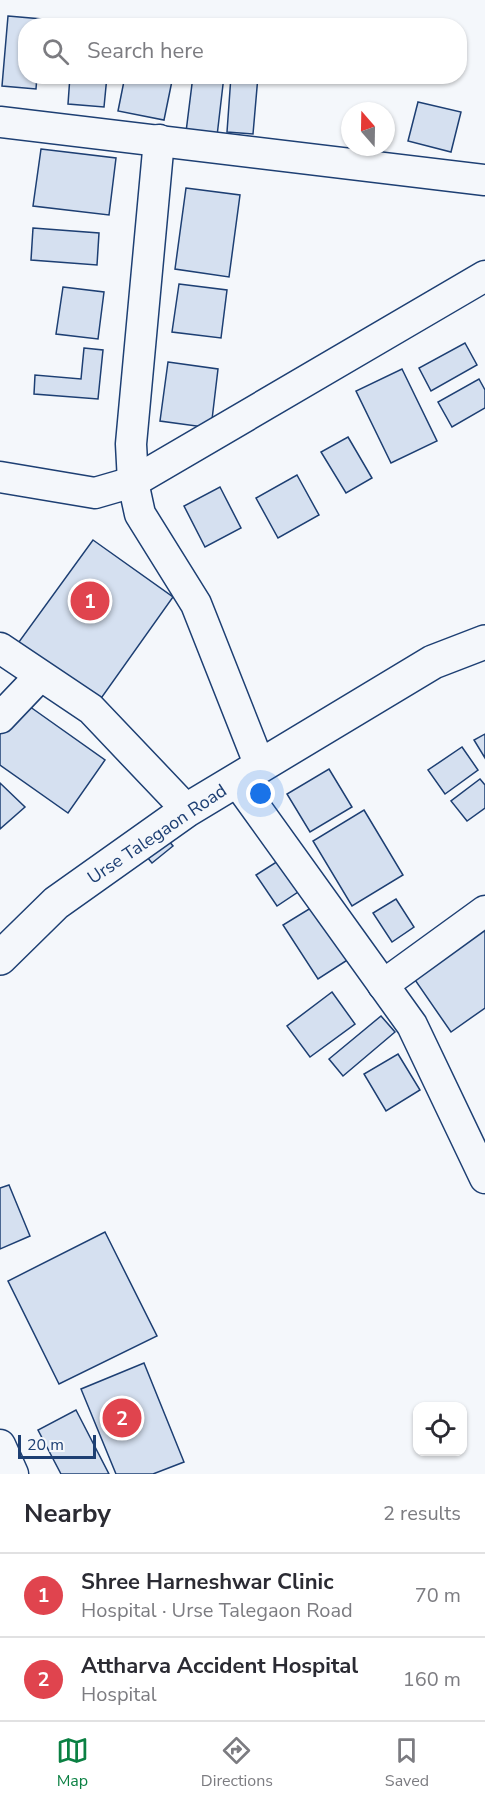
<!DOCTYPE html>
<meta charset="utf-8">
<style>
:root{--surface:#fff;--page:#f7f7f7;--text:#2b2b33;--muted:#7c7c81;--line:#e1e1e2;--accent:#0b8043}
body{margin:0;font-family:"Nunito Sans",sans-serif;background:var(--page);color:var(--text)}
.controls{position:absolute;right:18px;bottom:18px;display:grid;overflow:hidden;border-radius:12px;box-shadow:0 2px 4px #0004}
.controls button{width:54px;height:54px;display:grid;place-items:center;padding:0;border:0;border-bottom:2px solid var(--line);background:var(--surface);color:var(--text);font:30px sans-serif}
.compass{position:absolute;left:341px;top:102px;width:54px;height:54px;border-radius:50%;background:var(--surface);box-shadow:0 2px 4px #0004;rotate:340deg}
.scale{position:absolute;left:18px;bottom:15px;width:78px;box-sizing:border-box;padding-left:6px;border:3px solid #1d3f73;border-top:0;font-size:16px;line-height:21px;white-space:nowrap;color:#1d3f73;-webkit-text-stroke:4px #f4f7fb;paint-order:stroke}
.you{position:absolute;left:261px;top:794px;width:21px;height:21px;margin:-15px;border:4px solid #fff;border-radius:50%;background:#1a73e8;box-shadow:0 0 0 9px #1a73e833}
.badge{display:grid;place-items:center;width:39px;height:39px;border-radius:50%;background:var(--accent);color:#fff;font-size:20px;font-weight:700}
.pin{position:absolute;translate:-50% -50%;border:3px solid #fff;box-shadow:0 2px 6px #0006}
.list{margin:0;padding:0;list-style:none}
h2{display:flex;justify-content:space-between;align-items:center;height:78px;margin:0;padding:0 24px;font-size:26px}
h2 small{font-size:20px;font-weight:400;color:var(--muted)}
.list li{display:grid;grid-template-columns:39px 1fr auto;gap:18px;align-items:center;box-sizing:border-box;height:84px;padding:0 24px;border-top:2px solid var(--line)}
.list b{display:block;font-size:22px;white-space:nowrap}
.list p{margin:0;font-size:20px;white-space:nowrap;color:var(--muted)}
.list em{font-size:20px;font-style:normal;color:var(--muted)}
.icon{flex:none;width:33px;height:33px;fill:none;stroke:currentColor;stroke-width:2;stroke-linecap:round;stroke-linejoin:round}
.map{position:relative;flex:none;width:485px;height:1474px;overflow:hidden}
.search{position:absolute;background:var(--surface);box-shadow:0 2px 4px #0004;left:18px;right:18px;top:18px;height:66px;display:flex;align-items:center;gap:15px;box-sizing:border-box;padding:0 21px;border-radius:24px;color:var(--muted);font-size:22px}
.sheet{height:246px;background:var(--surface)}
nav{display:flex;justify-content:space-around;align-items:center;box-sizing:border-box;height:84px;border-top:2px solid var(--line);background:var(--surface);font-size:16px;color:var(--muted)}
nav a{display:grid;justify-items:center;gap:3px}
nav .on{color:var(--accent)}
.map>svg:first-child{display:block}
</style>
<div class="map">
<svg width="485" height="1474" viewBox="0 0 485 1474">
<rect width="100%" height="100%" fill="#f4f7fb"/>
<g fill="#d5e0f0" stroke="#1d3f73" stroke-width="1.5">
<polygon points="8,16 42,19 41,26 26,26 26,76 37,76 36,89 2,86"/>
<polygon points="70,76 107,76 104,107 68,104"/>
<polygon points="125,76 173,76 164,120 118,111"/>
<polygon points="193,76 224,76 217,136 186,132"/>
<polygon points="231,76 258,76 253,134 227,132"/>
<polygon points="418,102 461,112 451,152 408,141"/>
<polygon points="41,149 116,158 109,215 33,206"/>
<polygon points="186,188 240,195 229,277 175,269"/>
<polygon points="33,228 99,233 97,265 31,260"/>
<polygon points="179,284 227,290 221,338 172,332"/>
<polygon points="63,287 104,292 98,339 56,334"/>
<polygon points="465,343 477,365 431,391 419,368"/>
<polygon points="84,348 103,350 98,399 34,394 35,375 81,379"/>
<polygon points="168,362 218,369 211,428 160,421"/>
<polygon points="402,369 437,441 391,463 356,391"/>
<polygon points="479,379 485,390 485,408 452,427 438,402"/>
<polygon points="348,437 372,478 346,493 321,452"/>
<polygon points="297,475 319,515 278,538 256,498"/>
<polygon points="220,487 241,528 205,547 184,506"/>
<polygon points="93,540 173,597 97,704 16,646"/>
<polygon points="19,699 105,760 68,813 0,765 0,725"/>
<polygon points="485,734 485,758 474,740"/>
<polygon points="462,747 478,770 445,794 428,770"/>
<polygon points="329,769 352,807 310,832 287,794"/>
<polygon points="480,779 485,785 485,808 467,821 451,801"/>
<polygon points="0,783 25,807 0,829"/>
<polygon points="364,810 403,875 352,906 313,841"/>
<polygon points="163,834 173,846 152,863 142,851"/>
<polygon points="278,861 298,892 277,906 256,875"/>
<polygon points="396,899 414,927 392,942 373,913"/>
<polygon points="314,906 349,959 318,979 283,925"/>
<polygon points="485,927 485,1008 451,1032 413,977"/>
<polygon points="332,992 355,1024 310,1057 287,1026"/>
<polygon points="381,1016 395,1032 343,1076 329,1059"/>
<polygon points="398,1054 420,1090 386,1111 364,1074"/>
<polygon points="9,1185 30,1236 0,1249 0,1188"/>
<polygon points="105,1232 157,1336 59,1384 8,1281"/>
<polygon points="144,1363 184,1462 153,1474 116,1474 81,1389"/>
<polygon points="76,1410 109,1474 61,1474 38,1430"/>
</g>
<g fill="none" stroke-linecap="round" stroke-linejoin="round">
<g stroke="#1d3f73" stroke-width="33">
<g id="minor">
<polyline points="0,122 485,180"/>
<polyline points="159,140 131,444 133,482 140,514 196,604 260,766"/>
<polyline points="0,477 95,493 133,482 485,276"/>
<polyline points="0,648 91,709 187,810"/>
<polyline points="0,718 40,676"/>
<polyline points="236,780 412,1025 485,1178"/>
<polyline points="383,985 485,911"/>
<polyline points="0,1445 13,1474"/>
</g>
</g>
<g stroke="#1d3f73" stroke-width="36">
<polyline id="highway" points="0,958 56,903 187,810 433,662 485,642"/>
</g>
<use href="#minor" stroke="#f4f7fb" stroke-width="30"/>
<use href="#highway" stroke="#f4f7fb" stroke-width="33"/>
</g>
<g text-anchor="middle" stroke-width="4.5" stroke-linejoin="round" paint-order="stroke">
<g font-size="18" fill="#1d3f73" stroke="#f4f7fb">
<text transform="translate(157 834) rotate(-34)" y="6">Urse Talegaon Road</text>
</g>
</g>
</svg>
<div class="controls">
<button><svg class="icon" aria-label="locate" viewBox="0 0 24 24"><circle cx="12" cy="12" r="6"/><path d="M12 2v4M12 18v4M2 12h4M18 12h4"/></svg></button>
</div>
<svg class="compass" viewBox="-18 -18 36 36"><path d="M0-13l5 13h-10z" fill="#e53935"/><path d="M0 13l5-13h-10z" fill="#7c7c81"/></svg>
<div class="scale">20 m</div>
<div class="you"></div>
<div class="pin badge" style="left:90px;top:601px;background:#e0444e">1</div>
<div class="pin badge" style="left:122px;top:1418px;background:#e0444e">2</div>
<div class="search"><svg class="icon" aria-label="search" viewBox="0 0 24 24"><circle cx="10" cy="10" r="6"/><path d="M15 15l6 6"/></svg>Search here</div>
</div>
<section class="sheet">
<h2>Nearby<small>2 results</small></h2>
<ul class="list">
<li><span class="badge" style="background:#e0444e">1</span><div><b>Shree Harneshwar Clinic</b><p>Hospital · Urse Talegaon Road</p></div><em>70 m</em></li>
<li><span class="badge" style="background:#e0444e">2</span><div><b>Attharva Accident Hospital</b><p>Hospital</p></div><em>160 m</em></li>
</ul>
</section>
<nav>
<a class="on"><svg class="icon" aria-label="map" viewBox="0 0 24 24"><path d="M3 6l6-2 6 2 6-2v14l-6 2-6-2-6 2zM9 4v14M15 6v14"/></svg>Map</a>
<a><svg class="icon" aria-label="directions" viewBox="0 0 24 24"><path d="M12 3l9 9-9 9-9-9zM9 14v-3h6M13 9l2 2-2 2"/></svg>Directions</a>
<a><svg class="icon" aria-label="saved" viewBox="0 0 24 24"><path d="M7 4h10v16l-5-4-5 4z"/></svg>Saved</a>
</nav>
